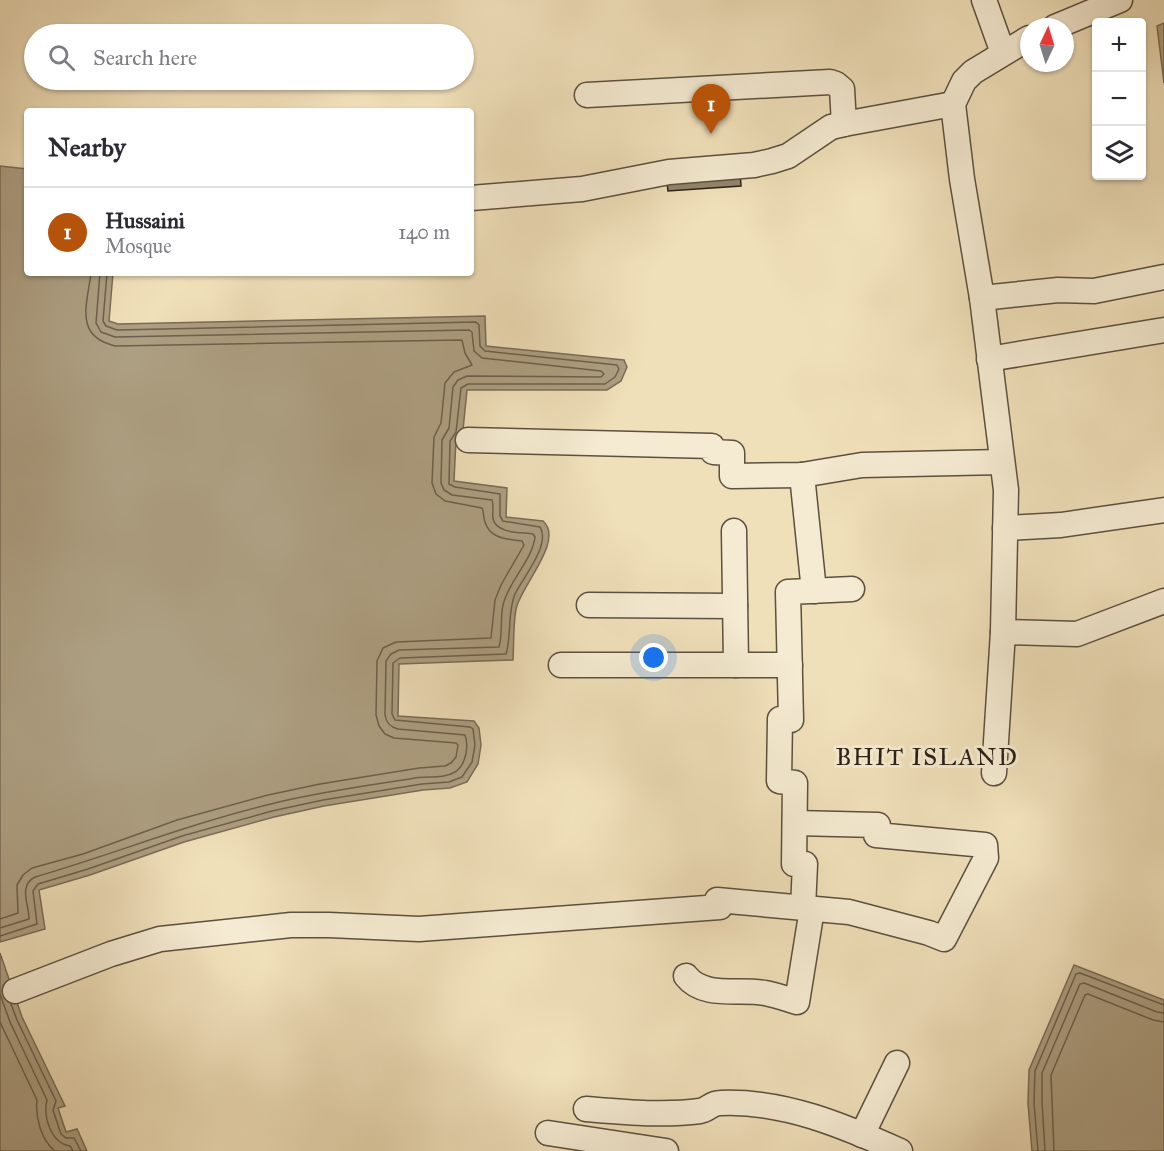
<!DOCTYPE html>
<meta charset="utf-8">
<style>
:root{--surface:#fff;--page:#f7f7f7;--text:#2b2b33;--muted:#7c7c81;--line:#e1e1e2;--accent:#b45309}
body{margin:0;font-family:"IM FELL Great Primer",serif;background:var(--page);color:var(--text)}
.controls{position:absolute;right:18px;top:18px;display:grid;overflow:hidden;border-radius:6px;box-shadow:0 2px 4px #0004}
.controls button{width:54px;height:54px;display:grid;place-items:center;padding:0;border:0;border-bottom:2px solid var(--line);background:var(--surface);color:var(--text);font:30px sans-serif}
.compass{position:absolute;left:1020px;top:18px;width:54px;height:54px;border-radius:50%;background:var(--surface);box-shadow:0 2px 4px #0004;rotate:4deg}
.you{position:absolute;left:654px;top:658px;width:21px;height:21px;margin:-15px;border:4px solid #fff;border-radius:50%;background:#1a73e8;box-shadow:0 0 0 9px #1a73e833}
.badge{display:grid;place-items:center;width:39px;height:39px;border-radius:50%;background:var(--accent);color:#fff;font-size:20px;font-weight:700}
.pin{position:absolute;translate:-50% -50px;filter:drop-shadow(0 2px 3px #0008)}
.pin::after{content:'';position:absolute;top:32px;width:21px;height:18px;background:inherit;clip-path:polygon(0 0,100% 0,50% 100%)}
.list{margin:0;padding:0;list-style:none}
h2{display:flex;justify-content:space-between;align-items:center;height:78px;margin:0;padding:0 24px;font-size:26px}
h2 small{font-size:20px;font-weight:400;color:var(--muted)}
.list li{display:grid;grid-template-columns:39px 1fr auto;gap:18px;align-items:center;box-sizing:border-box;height:90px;padding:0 24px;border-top:2px solid var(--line)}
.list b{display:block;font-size:22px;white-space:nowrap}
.list p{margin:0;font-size:20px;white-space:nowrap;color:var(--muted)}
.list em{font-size:20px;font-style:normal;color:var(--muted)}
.icon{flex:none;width:33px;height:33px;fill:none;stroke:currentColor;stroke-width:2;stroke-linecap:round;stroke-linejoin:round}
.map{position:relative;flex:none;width:1164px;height:1151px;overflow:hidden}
.search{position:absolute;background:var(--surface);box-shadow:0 2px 4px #0004;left:24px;top:24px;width:450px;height:66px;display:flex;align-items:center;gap:15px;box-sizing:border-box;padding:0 21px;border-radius:33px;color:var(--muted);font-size:22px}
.panel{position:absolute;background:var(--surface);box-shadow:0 2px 4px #0004;left:24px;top:108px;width:450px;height:168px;border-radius:6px}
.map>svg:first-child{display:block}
</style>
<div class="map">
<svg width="1164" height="1151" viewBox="0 0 1164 1151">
<rect width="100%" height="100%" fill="#f0e0ba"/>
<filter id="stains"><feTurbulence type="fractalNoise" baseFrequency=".00333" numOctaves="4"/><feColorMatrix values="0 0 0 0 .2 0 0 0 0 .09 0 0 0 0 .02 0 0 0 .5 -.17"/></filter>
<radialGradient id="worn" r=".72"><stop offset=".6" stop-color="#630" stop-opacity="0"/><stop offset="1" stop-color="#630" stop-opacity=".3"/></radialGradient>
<g fill="#ad9f82" stroke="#796c57" stroke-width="1.5">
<polygon points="1164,23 1164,83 1157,26"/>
<path d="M0,166l27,3v104h86l-4,48 9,3 367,-8 1,30 138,14 3,7 -6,14 -14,9h-140l-5,50h-6l-2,41 53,7 -1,29 37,4c22,19 -23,66 -27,88 -3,17 -2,35 -3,51l-114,4 -1,52 76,5 5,7 2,17 -3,19 -11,18 -17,6 -27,2 -99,16 -50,11 -90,25 -94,33 -51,15 6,39 -45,13z"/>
<polygon points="0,953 22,1017 65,1106 58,1108 66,1132 77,1129 87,1151 0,1151"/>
<polygon points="1074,965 1164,1000 1164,1151 1032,1151 1028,1103 1029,1070"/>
</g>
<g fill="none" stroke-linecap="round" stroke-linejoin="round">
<g stroke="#6c604c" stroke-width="1.5">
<path d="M0,919l18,-6 -1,-28 6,-10 9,-7 51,-14 94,-34 91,-25 52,-11 99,-16 26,-2 6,-3 5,-6 2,-12 -2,-2 -62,-5 -9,-4 -6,-8 -3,-11 1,-54 6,-13 13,-6 95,-4 4,-38 6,-15 23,-40 -2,-4c-15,-2 -32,-2 -37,-19 -2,-5 -1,-10 -3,-14l-37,-7 -9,-7 -4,-11 2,-46 7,-14 4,-40 9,-11 18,-7 -7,-12 -3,-13 -347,6c-41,-10 -28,-41 -24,-73"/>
<path d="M0,928l29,-9c0,-15 -11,-33 6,-42 79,-23 156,-54 236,-73 47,-12 96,-18 144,-26 13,-2 29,1 40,-6 11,-7 14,-26 10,-37l-67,-6c-8,-2 -12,-6 -13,-14l1,-54 5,-7 8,-4 100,-3c4,-14 1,-29 4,-42 6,-25 29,-44 32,-68l-2,-3c-12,-2 -36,0 -40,-15 -1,-6 1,-13 -1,-19l-40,-5 -8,-5 -3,-7 1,-43 7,-12 4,-41 5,-7 9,-4 134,1 3,-3 -3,-3 -119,-13 -8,-7 -2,-19 -3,-2 -354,7 -14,-5 -5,-9 4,-50"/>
<path d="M0,936l37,-12 -4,-33 5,-7 50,-15 94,-33 90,-25 51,-11 99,-16 27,-2 13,-5 10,-15 3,-17 -2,-16 -3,-2 -75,-7 -3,-6 1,-51 7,-5 106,-4c6,-20 1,-41 9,-60 8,-17 36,-49 25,-67l-37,-6 -3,-5v-22l-45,-7 -6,-3 1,-43 6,-9 5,-44 7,-4h137l10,-7 4,-8 -2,-4 -132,-14 -5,-5 -1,-21 -3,-3 -359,8 -11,-4 -3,-5 4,-48"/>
<path d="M0,994l10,28 37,78c-4,17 4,43 23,46l3,5"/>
<polyline points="11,1004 17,1020 56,1101 53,1110 61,1134 66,1138 74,1138 81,1151"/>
<path d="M0,1022l37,78c-2,17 4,40 18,51"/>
<polyline points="1038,1151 1034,1103 1035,1071 1076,974 1080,973 1164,1005"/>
<polyline points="1045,1151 1042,1102 1042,1073 1080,984 1084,983 1157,1012 1164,1013"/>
<polyline points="1054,1151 1051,1075 1085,995 1088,994 1153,1020 1164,1022"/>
</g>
</g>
<polygon fill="#91846b" stroke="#2a2016" stroke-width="1.5" points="740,171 741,186 668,191 666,176"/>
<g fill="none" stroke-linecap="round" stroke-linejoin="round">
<g stroke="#5c503f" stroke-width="27">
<g id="minor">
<polyline points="984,0 1003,53"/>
<polyline points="1055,27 1120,0"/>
<polyline points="587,95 830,82 836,84 842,89 844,124"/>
<polyline points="471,198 582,189 669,172 754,165 772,161 788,156 831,127 844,124 953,104"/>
<polyline points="982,298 1058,290 1094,291 1164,277"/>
<polyline points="989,359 1164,330"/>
<polyline points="468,440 712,446 713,452 732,453 732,476 802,475 862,465 1002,462"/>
<polyline points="802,475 814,591"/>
<polyline points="1005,528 1061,525 1164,510"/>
<polyline points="734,531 736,665"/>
<polyline points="589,605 735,606"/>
<polyline points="1003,632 1077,634 1164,601"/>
<polyline points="561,665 790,665"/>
<polyline points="994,773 1003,632 1006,490 982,298 962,179 953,104 964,81 973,72 1029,38"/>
<polyline points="803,908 805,864 794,864 795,783 779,781 780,719 791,720 788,592 852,589"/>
<path d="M686,976c18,23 54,12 79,17 11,2 22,6 32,9l15,-93"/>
<polyline points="15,991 111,954 160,939 291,925 329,925 419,929 720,907 717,900 849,912 929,933 944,939 986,858 985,845 876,835 878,825 795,823"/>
<path d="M586,1109c37,3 77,7 114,2 8,-1 11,-8 20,-8 63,-3 124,23 180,48"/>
<polyline points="548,1133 666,1151"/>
<polyline points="862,1135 897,1063"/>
</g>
</g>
<use href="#minor" stroke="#f5ebd2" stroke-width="24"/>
</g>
<g text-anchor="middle" stroke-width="6" stroke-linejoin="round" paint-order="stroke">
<g font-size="24" letter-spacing="1.5" fill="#2a2016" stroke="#f5ebd2">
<text x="927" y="765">BHIT ISLAND</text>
</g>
</g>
<rect width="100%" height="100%" filter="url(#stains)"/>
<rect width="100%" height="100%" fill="url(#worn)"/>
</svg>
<div class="controls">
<button>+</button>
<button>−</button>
<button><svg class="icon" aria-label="layers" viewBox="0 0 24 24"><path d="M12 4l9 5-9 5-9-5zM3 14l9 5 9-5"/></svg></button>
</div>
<svg class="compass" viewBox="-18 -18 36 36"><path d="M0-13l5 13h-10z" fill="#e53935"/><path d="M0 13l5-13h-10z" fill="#7c7c81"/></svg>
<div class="you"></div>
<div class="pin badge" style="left:711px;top:134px">1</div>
<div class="search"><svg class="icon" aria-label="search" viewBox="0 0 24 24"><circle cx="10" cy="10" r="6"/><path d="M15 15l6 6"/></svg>Search here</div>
<section class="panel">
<h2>Nearby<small></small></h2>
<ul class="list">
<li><span class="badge">1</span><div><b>Hussaini</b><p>Mosque</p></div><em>140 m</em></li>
</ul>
</section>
</div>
